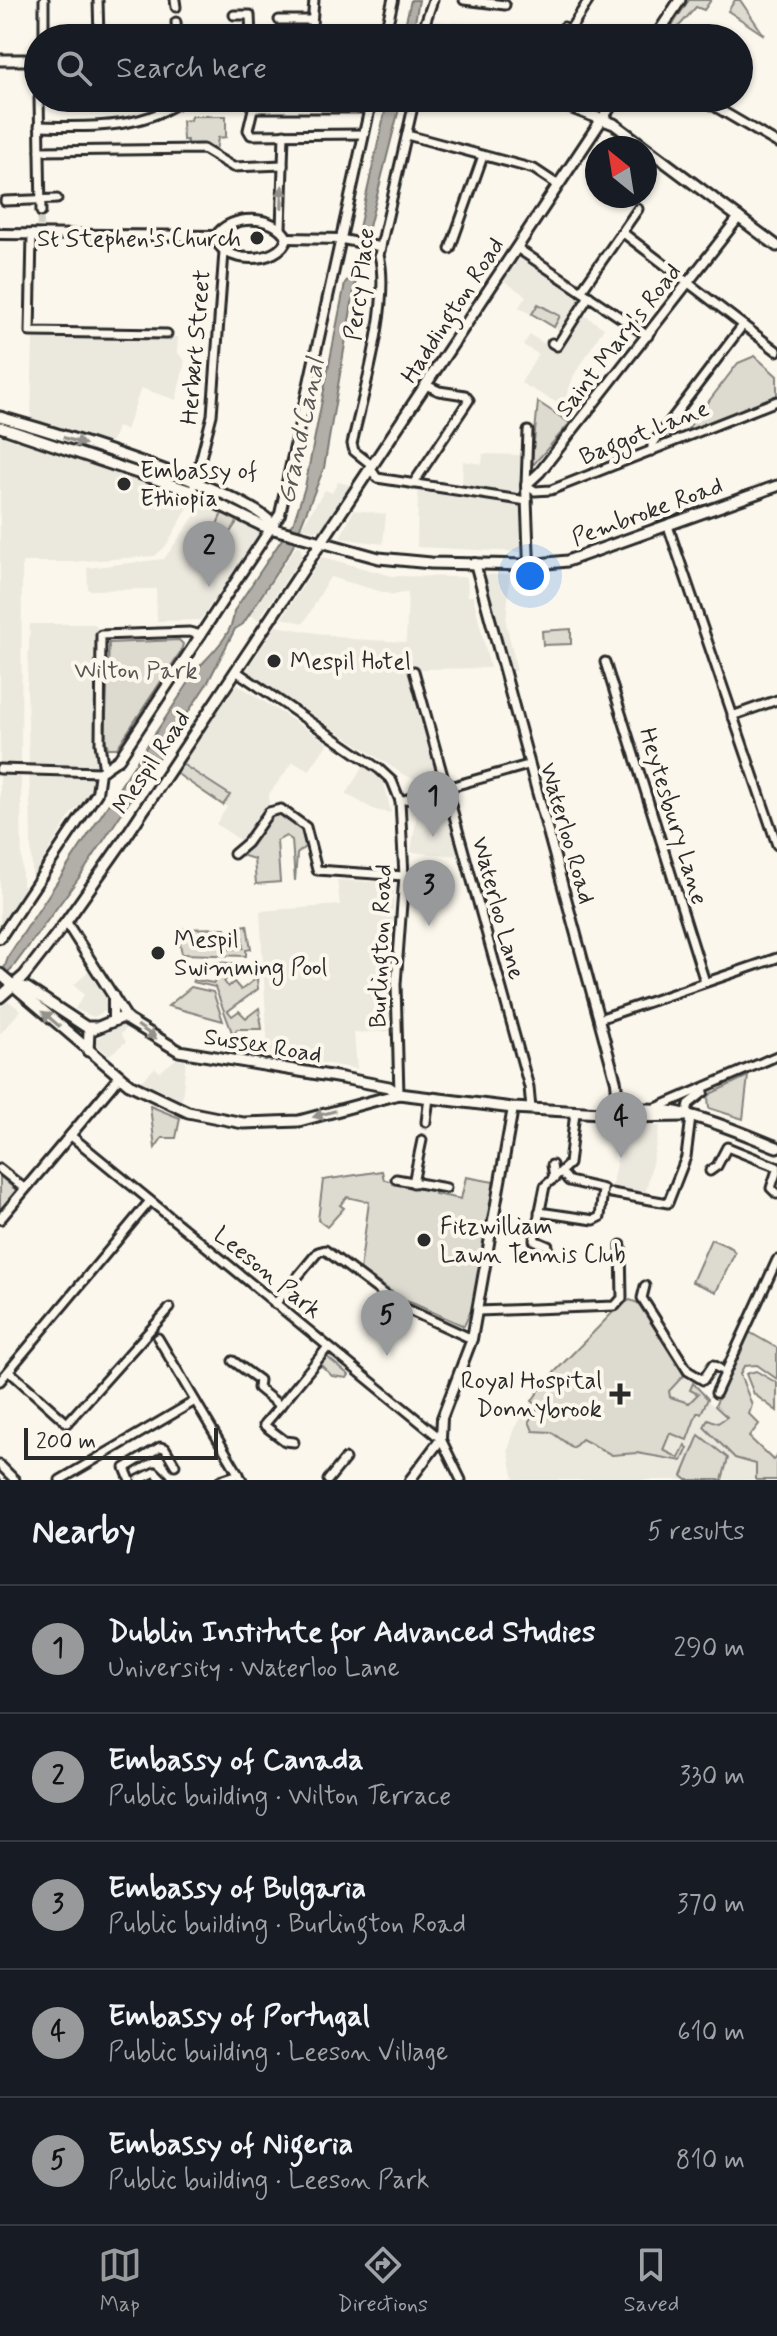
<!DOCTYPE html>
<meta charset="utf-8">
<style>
:root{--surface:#171b24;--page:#20242c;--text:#f1f3f6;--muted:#9ea1a6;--line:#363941;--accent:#98999b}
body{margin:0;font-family:Mynerve,sans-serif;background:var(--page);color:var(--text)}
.compass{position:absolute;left:585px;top:136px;width:72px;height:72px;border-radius:50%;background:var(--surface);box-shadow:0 2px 6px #0004;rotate:330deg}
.scale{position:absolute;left:24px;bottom:20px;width:194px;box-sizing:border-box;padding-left:8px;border:4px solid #2b2b2b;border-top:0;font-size:22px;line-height:28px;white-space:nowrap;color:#2b2b2b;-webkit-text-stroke:6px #fbf7ec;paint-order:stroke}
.you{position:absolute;left:530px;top:576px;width:28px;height:28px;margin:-20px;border:6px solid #fff;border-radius:50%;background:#1a73e8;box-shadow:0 0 0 12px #1a73e833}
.badge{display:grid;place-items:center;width:52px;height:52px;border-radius:50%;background:var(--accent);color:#111;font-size:26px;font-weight:700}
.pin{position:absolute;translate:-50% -66px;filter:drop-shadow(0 2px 4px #0008)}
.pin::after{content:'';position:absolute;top:42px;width:28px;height:24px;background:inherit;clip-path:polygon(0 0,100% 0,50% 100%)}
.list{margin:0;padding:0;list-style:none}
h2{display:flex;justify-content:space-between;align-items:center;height:104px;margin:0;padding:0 32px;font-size:34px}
h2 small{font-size:26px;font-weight:400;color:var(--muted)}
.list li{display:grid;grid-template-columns:52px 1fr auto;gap:24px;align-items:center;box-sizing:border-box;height:128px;padding:0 32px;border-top:2px solid var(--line)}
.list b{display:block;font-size:30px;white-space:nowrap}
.list p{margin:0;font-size:26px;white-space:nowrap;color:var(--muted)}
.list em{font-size:26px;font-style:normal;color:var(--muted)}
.icon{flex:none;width:44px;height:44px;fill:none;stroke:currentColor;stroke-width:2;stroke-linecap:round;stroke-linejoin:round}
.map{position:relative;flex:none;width:777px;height:1480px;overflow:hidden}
.search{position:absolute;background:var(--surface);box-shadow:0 2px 6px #0004;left:24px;right:24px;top:24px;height:88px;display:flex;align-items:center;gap:20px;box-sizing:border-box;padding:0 28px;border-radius:44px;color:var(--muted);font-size:30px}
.sheet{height:744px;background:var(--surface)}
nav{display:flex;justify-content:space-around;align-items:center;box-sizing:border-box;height:112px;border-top:2px solid var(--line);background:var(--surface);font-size:22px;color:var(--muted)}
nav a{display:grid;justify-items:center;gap:4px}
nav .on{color:var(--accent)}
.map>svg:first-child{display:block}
</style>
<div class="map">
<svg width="777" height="1480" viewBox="0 0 777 1480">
<rect width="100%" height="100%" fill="#fbf7ec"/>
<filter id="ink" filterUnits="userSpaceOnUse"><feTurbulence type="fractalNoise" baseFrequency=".0125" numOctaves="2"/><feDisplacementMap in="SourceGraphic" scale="16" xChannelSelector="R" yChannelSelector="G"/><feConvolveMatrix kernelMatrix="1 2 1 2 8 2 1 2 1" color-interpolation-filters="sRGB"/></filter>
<g filter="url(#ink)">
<g fill="#ebe8de">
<polygon points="434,21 474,24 501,32 499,38 429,38"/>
<polygon points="521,255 581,297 559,331 519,307 526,296 504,281"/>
<polygon points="581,313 604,328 574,375 563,406 521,383 538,354 523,345 530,335 557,351"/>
<polygon points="178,337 177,352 185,361 176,400 141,388 126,430 117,427 112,441 106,442 31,418 33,339"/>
<polygon points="0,436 151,482 192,501 166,546 155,556 71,562 22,562 21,775 22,886 25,887 0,925"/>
<polygon points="483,454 520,455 520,497 462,488 463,461 482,464"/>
<polygon points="338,482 350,485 320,531 301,528 325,490 332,493"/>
<polygon points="418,487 520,505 521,552 417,547"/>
<polygon points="203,504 260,533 200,620 157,621 156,589 88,590 87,568 164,559"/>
<polygon points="354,510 386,514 383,544 340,538"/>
<polygon points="297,545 301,548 302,556 258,620 250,615"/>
<polygon points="322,557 392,576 467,577 468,596 473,596 490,668 418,669 412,674 439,780 424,782 404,775 246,671 276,626 352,639 406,642 408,592 393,595 330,577 304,623 282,618"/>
<polygon points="510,574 506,622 517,671 511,671 485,575"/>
<polygon points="30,624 95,624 104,641 104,747 109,752 94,789 72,813 32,877 27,688"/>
<polygon points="237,684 328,743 309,771 293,762 269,794 269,803 243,842 216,824 227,807 176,773"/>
<polygon points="364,765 384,783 391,813 375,810 346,794"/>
<polygon points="445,800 460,856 411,852 417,814 427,805"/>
<polygon points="337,880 394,883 389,1031 354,1033 357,1069 268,1053 260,911 340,905"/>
<polygon points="89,970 111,1008 94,1017 75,1009 84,995 74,985"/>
<polygon points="8,1001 21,1010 0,1034 0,1008"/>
<polygon points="121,1022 127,1027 121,1034 126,1042 109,1055 93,1041"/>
<polygon points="176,1059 186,1060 182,1100 141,1081 155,1068 160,1072"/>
<polygon points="623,1125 660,1126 645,1196 611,1190"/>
<polygon points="630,1300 638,1303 685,1374 709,1402 727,1417 777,1480 514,1480 508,1450 515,1428 544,1383 619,1306"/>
</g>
<g fill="#dddad0" stroke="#84827e" stroke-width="2">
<polygon points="689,0 711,0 704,10 696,7 673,33 681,38 664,38"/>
<polygon points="735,0 740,0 764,35 728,11"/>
<polygon points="191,116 226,116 226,137 218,138 216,151 206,144 187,144 187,140 183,140 182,121 190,120"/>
<polygon points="538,304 560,316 554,327 532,314"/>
<polygon points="755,356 777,376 777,398 683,435 738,363"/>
<polygon points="538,402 570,423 534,464 532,462"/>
<polygon points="222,513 239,519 224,541 214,531"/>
<polygon points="571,629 571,644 543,645 542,631"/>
<polygon points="179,640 183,644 181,651 117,748 108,748 105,739 109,643"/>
<polygon points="182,764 230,795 223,805 176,773"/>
<path d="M281,813c15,10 22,14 26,32l-10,9 -2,27 -3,-41 -6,-4 -9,5 3,41 -24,2 -2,-25 -13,-4 29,-41z"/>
<polygon points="247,925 251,949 246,950 246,956 182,954 177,929 226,928 228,949 243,948 242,926"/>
<polygon points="218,962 246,965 224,981 228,987 234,982 241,990 257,978 258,989 228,1011 232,1016 239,1011 246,1018 259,1008 262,1029 237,1029 233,1035 215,987 193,982 194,973 195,980 214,983"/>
<polygon points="191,987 213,992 223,1021 168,1006"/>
<polygon points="748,1076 743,1119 709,1108 708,1097 712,1093"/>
<polygon points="150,1106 180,1118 176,1138 162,1138 155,1148"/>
<polygon points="382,1171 384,1180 436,1189 435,1194 461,1199 466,1177 494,1182 472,1309 464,1326 401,1298 360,1270 369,1202 347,1197 340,1205 344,1208 327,1227 318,1220 323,1180"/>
<polygon points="0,1176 17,1191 0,1211"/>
<polygon points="711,1239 732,1248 735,1253 716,1292 692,1282"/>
<polygon points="630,1300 638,1303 685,1374 669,1391 670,1397 689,1403 698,1394 690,1390 693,1383 708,1399 701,1413 697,1413 687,1440 670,1433 663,1450 679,1458 685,1445 688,1448 682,1461 637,1453 612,1455 582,1439 573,1448 551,1432 533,1431 529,1421 539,1406 532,1401 544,1383 619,1306"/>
<polygon points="749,1332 777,1348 777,1379 757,1365 744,1366 740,1374 752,1405 749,1414 759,1424 749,1437 773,1460 777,1456 777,1480 756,1480 756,1464 735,1458 704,1427 708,1419 718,1423 727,1417 715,1406"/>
<polygon points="326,1356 349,1375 347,1378 332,1376 322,1366 317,1368"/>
<polygon points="756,1371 777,1383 777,1411 754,1394 746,1374"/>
<polygon points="699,1435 728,1458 722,1480 687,1480 682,1476"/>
</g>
<g fill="#b1afa7" stroke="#7b7a75" stroke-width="2">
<polygon points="411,0 419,0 412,38 402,38"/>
<path d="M388,98h10l2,7 -43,169 -33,194 -33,82 -48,74 -8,5 -27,53 -127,193 -68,92 -13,13 9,-25 190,-288c14,-15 35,-34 35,-56l60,-90 11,-34 40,-204c11,-11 18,-40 14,-55z"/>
</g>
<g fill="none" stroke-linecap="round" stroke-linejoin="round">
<g stroke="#d1cec5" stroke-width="7" stroke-dasharray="7 3.5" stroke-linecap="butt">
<polyline points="40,226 41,212"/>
<polyline points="422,1140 426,1122"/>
</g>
<g stroke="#2b2b2b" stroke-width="13">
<g id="minor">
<polyline points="98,0 99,38"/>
<polyline points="175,0 176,7"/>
<polyline points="464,0 505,5"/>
<polyline points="234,15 250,15 251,38"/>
<polyline points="279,20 311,20"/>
<polyline points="176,22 177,38"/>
<polyline points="564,27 584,38"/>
<polyline points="569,31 589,0"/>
<polyline points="44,38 44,0"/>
<polyline points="311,38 314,0"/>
<polyline points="420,38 433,0"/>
<polyline points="39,98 41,212"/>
<polyline points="700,98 777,143"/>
<polyline points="254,105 248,130 251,135 364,134"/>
<polyline points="253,108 370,108"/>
<path d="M39,126c54,1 102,4 147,-28"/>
<polyline points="407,135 534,169 558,185"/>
<polyline points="40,151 203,149 233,167 283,165"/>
<polyline points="5,201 57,199"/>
<polyline points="281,229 284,134"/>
<polyline points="622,232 777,351"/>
<polyline points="32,234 30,332 167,334"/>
<polyline points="340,239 381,247"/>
<polyline points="517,248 648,336"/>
<polyline points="450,249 483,156"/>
<polyline points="581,291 638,209"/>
<polyline points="552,343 557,346 589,296"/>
<polyline points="528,431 526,485 535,491 551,490 777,401"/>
<polyline points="652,451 652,445 743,325"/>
<path d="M373,466l-19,-15 -2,-7c11,-49 39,-142 27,-189l36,-157"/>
<polyline points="371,469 377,478 527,501"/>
<polyline points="413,484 469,400 465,395 439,391 426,385"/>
<polyline points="194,485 212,415 224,252"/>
<polyline points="668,526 777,845"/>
<polyline points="605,662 705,982"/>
<polyline points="236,671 379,769 392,781 400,801 404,876 396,984 399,1094"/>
<polyline points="414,671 529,1087 531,1109"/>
<polyline points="732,716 777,700"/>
<polyline points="0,769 100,772"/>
<polyline points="104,770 100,744 101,635 189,632 201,635"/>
<polyline points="400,801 528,765"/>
<polyline points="234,854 247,843 269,812 281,809 306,827 317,870 404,876"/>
<polyline points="599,1019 777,958"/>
<polyline points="656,1108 777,1056"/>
<polyline points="686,1116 689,1104 704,1092"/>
<polyline points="426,1122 429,1097"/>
<polyline points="70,1135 441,1439 461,1480"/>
<polyline points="552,1165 554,1179"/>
<polyline points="0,1169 25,1189"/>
<polyline points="777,1170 771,1188 777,1194"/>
<polyline points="710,1171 717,1166 727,1147 777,1167"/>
<polyline points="396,1179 446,1188"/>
<polyline points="413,1183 422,1140"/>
<polyline points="611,1193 668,1203 686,1157 691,1117"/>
<polyline points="539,1212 594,1220 600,1217 603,1189 569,1181 562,1173"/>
<polyline points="549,1254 548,1246 534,1240 545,1186 569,1164 575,1112"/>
<polyline points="645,1286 642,1298 688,1371 703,1380 713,1365 720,1369"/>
<polyline points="275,1304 318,1252 325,1250 398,1305 472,1339"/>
<polyline points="478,1311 615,1306 622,1298 621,1245"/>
<polyline points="158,1338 242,1480"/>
<polyline points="233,1361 259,1380 258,1388 280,1406 328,1347"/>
<polyline points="9,1371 67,1423 170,1308"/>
<polyline points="0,1381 150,1201"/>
<polyline points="716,1393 777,1260"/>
<polyline points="280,1406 264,1425 285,1441 294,1442"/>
<polyline points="0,1465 15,1480"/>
<polyline points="60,1480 195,1401"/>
<polyline points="130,1480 125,1468 160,1447 165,1448 175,1465"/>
<polyline points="139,1480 155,1472 163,1480"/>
<polyline points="221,1480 239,1474"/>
<polyline points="328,1480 345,1459"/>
</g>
</g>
<g stroke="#2b2b2b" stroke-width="14">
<g id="tertiary">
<polyline points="384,38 393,0"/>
<polyline points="0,234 216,236"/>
<path d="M216,236c3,29 64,29 71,2"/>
<path d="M216,236c14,-22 59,-22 71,2"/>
<polyline points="287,238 340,239"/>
<polyline points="475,563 616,1082 619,1114"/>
<polyline points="529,565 526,485 540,472 739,217"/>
<polyline points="66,922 127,1018"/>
<polyline points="0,938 97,793 100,772 119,759 280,514 372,98"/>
<polyline points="113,995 113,1019"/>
<polyline points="0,1219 120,1076"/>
<polyline points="410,1480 441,1439 442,1418 472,1339 513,1108"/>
</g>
</g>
<g stroke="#2b2b2b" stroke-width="15">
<g id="secondary">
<polyline points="655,38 680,0"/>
<polyline points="0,60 38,60"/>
<polyline points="546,98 614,124 777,246"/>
<path d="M0,417c46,13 257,76 274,110"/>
<polyline points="0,427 191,491 263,526 379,558 431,563 529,565 567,561 777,486"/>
<polyline points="0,974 129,1084 188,1112 243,1123 299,1121 399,1094 513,1108 619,1114 627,1117 686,1116"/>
<polyline points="15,985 27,988 86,1027 95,1027"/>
<polyline points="0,997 24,976 66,922 123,841 616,98"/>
<polyline points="88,1051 89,1031 123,1017 179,1051 342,1078 389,1087 399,1094"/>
<path d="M619,1114c43,-18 117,17 158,33"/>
</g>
</g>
<use href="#minor" stroke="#fbf7ec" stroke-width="7"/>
<use href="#tertiary" stroke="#fbf7ec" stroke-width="8"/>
<use href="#secondary" stroke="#fbf7ec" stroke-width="9"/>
<polyline stroke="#2b2b2b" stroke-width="2" points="0,1479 1,1480"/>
</g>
<defs><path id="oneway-solid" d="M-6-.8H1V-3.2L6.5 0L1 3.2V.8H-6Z" transform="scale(2)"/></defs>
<g fill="#93918c">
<use href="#oneway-solid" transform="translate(282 197) rotate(-89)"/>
<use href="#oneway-solid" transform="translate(74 441) rotate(18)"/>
<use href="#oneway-solid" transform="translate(51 1019) rotate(-139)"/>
<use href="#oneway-solid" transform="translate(147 1032) rotate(35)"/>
<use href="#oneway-solid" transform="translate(324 1114) rotate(164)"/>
</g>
</g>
<g fill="#2b2b2b" stroke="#fbf7ec" stroke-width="3">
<circle cx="257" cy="238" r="8"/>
<circle cx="124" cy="484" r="8"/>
<circle cx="274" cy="661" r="8"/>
<circle cx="158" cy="953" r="8"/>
<circle cx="424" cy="1240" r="8"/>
<path d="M616 1382h8v8h8v8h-8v8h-8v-8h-8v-8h8z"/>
</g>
<g text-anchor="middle" stroke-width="8" stroke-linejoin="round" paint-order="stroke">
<g font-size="24" fill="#2b2b2b" stroke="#fbf7ec" text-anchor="start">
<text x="241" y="246" text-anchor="end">St Stephen's Church</text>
<text x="140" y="478">Embassy of<tspan x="140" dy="28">Ethiopia</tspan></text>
<text x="290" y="669">Mespil Hotel</text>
<text x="174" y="947">Mespil<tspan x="174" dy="28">Swimming Pool</tspan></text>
<text x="440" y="1234">Fitzwilliam<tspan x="440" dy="28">Lawn Tennis Club</tspan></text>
<text x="602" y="1388" text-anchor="end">Royal Hospital<tspan x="602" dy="28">Donnybrook</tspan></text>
</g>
<g font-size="24" fill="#2b2b2b" stroke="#fbf7ec">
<text transform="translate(359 284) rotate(-83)" y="8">Percy Place</text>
<text transform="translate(452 310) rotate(-57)" y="8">Haddington Road</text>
<text transform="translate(618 340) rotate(-52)" y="8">Saint Mary's Road</text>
<text transform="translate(195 347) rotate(-85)" y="8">Herbert Street</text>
<text transform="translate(644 432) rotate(-22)" y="8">Baggot Lane</text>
<text transform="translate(647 511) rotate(-20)" y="8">Pembroke Road</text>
<text transform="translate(151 762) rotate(-56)" y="8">Mespil Road</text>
<text transform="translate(674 816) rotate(73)" y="8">Heytesbury Lane</text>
<text transform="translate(568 833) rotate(74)" y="8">Waterloo Road</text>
<text transform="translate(499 908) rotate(75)" y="8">Waterloo Lane</text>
<text transform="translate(380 946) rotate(-88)" y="8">Burlington Road</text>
<text transform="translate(263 1045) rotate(9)" y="8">Sussex Road</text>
<text transform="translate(268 1272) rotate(39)" y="8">Leeson Park</text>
</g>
<g font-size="24" fill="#585754" stroke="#fbf7ec">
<text x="136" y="678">Wilton Park</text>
</g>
<g font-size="26" font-style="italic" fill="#5a5956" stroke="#fbf7ec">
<text transform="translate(300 431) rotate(-78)" y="9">Grand Canal</text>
</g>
</g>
</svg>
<svg class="compass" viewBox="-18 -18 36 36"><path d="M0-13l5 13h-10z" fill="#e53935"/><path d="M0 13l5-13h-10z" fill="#9ea1a6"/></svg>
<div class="scale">200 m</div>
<div class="you"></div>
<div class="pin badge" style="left:433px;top:837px">1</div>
<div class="pin badge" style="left:209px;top:587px">2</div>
<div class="pin badge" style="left:429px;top:926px">3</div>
<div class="pin badge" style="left:621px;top:1158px">4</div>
<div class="pin badge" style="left:387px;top:1356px">5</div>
<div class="search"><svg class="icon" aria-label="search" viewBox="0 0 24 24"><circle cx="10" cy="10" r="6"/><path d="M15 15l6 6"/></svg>Search here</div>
</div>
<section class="sheet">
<h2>Nearby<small>5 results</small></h2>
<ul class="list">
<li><span class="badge">1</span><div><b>Dublin Institute for Advanced Studies</b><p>University · Waterloo Lane</p></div><em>290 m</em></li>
<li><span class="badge">2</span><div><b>Embassy of Canada</b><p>Public building · Wilton Terrace</p></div><em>330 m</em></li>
<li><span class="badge">3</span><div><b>Embassy of Bulgaria</b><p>Public building · Burlington Road</p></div><em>370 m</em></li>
<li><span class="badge">4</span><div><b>Embassy of Portugal</b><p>Public building · Leeson Village</p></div><em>610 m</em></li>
<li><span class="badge">5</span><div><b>Embassy of Nigeria</b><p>Public building · Leeson Park</p></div><em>810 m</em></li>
</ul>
</section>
<nav>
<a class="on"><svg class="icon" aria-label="map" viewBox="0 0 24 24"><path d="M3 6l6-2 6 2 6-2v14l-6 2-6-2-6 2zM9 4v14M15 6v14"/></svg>Map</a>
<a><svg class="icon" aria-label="directions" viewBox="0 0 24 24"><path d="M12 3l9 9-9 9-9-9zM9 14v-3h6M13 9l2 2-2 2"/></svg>Directions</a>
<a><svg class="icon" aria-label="saved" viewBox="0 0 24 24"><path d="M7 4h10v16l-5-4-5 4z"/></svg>Saved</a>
</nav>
